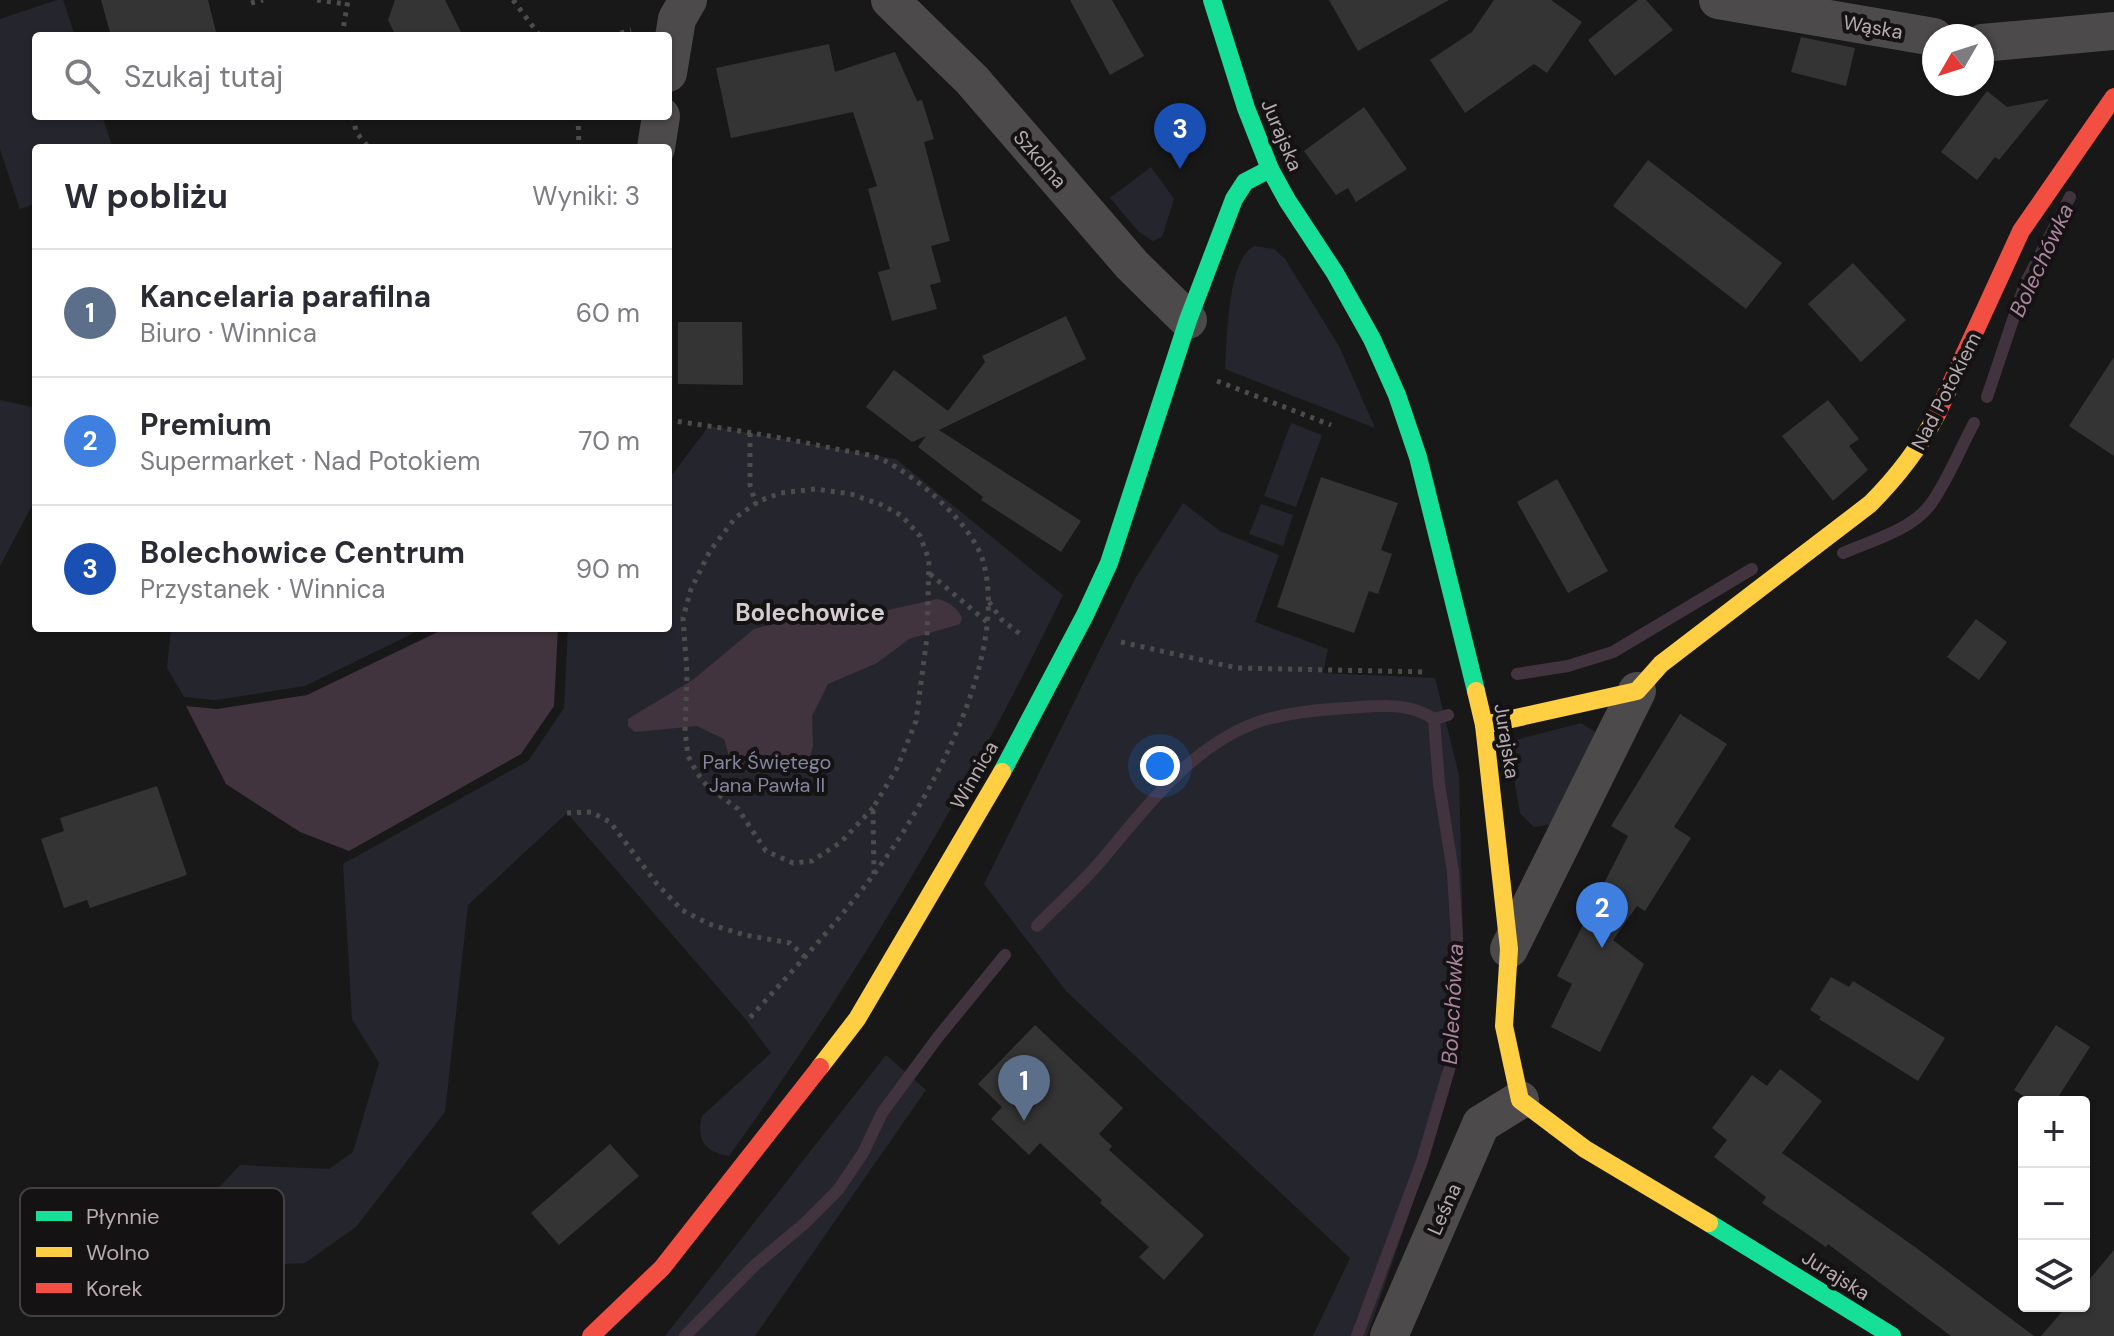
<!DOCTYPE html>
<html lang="pl">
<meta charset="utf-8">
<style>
:root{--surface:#fff;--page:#f7f7f7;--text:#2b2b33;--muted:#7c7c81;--line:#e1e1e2;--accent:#7f787b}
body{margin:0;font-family:"DM Sans",sans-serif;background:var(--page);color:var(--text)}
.controls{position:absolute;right:24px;bottom:24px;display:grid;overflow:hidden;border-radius:8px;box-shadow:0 2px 6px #0004}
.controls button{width:72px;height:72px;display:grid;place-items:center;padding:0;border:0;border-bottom:2px solid var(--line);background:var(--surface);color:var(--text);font:40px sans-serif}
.compass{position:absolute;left:1922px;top:24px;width:72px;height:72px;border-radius:50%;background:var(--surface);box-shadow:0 2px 6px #0004;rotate:231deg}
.you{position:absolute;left:1160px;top:766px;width:28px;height:28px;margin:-20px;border:6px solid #fff;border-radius:50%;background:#1a73e8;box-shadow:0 0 0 12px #1a73e833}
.badge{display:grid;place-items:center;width:52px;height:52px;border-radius:50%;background:var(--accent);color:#fff;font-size:26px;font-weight:700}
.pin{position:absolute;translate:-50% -66px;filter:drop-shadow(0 2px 4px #0008)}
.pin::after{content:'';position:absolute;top:42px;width:28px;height:24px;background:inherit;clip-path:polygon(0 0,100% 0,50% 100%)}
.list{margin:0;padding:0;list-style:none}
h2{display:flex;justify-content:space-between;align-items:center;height:104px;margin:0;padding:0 32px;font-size:34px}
h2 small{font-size:26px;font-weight:400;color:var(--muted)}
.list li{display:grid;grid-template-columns:52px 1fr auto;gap:24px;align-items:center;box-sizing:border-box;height:128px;padding:0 32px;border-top:2px solid var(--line)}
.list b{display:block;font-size:30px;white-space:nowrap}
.list p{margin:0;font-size:26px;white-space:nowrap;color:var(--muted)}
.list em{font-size:26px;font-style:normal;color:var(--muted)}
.icon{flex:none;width:44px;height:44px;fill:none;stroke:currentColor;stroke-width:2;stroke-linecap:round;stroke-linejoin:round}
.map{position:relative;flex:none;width:2114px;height:1336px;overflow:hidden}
.search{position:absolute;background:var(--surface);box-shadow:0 2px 6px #0004;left:32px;top:32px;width:640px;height:88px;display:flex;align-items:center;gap:20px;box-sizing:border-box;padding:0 28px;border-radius:8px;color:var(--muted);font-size:30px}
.panel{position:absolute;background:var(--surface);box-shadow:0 2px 6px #0004;left:32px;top:144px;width:640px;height:488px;border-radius:8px}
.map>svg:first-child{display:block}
</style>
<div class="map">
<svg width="2114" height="1336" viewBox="0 0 2114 1336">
<rect width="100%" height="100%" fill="#181818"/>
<g fill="#25262d">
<polygon points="57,0 63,0 75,36 36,36 36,116 102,116 113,148 36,148 36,203 20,209 0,149 0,19"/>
<polygon points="1151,167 1174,199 1162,237 1153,241 1139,232 1110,198"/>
<path d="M1255,246l19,3 11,10 54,87 36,82 -150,-59c2,-28 2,-112 30,-123z"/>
<polygon points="0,400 36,408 36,498 0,566"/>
<polygon points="1291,423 1322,435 1296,507 1264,496"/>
<path d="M709,426l187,33 167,136c-93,193 -209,387 -334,561 -24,-4 -33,-16 -27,-40l69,-63 -24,-32 -180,-208 -99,92 -23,207 -89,115 -51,36 -90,4 -19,-55 44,-47 89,4 24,-17 26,-89 -27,-44 -9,-155 185,-103 36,-53 4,-80h100v-148z"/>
<polygon points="1183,503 1220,531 1279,555 1255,622 1328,649 1323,673 1435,678 1459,775 1463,937 1429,1156 1367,1336 1313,1336 1350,1258 1066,991 984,884 1135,579"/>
<polygon points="1261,504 1293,515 1283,546 1249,534"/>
<polygon points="171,628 424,628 305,686 216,700 184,697 167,668"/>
<polygon points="1581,723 1594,731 1598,738 1553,824 1534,827 1520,813 1509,750 1515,740"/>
<polygon points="886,1055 926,1090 755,1336 665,1336"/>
</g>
<g fill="#42343e">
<path d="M937,599c11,2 19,8 25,18l-2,7 -51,15 -32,24 -49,21 -16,32 1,30 -3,11 -14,11 -51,4 -15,-13 -6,-20 -27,-13 -62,6 -7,-6v-7l66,-40 60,-50 88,-23 42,5z"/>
<polygon points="446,628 558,628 554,706 521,754 349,851 300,832 226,784 186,706 217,709 307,695"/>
</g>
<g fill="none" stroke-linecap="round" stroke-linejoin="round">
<g stroke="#42343e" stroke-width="12">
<polyline points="1987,397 2025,284 2070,197"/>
<path d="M1843,553c28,-12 68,-23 87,-48 16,-21 31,-58 44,-82"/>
<polyline points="1517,674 1568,666 1613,652 1752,569"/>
<path d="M1037,926c22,-23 48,-45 68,-70 42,-50 86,-109 150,-133 28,-10 62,-13 91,-15 30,-2 62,-7 88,11"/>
<polyline points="685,1336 755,1265 804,1224 838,1190 863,1153 882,1113 938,1037 1005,955"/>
<polyline points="1357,1336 1422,1161 1451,1063 1457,938 1453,872 1439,784 1434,719 1448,715"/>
</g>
</g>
<g fill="#353435">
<polygon points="101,0 208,0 217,36 111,36"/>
<polygon points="395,0 445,0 463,36 396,36 388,20"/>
<polygon points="1070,0 1112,0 1144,56 1110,75"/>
<polygon points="1329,0 1449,0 1358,51"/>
<polygon points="1494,0 1551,0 1582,22 1547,73 1534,64 1465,113 1430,60 1472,32"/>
<polygon points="1638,0 1646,0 1673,30 1615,76 1588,40"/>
<polygon points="1801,37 1855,48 1846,86 1791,72"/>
<polygon points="829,44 835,72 895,52 917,101 922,100 934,139 924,142 950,241 931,246 941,282 930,285 937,309 892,321 878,272 890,269 868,189 877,186 853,112 731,138 716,68"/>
<polygon points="1987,91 2007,107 2049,99 1999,160 1995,157 1977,180 1941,152"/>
<polygon points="1364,107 1407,169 1356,202 1348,188 1336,195 1304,151"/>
<polygon points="1648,160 1782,263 1746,309 1613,206"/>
<polygon points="1853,263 1906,320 1861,362 1808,304"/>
<polygon points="1066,316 1086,359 939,430 1081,521 1061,552 981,500 983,497 918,447 926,436 912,442 866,407 894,370 948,411 985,362 982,356"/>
<polygon points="678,322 742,322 743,385 678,384"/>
<polygon points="2114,357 2114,456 2069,426"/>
<polygon points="1828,400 1859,439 1849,446 1868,470 1833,501 1782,436"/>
<polygon points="1321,477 1398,503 1381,550 1392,554 1378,594 1369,591 1354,633 1277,607"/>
<polygon points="1557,479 1608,571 1568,593 1517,502"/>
<polygon points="1976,619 2007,642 1979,680 1947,657"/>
<polygon points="1680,714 1727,744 1674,827 1691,838 1645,911 1637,906 1613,940 1644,964 1600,1052 1551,1027 1572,984 1557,976 1628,836 1611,826"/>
<polygon points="157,786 187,875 90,908 87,900 64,908 41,839 64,831 60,818"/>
<polygon points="1831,977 1849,987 1853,981 1945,1038 1918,1081 1819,1019 1821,1017 1810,1010"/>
<polygon points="1035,1025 1123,1108 1099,1134 1112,1146 1109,1150 1204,1235 1164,1280 1139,1257 1149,1247 1100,1203 1102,1200 1040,1143 1029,1155 991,1119 1002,1107 978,1084"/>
<polygon points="2056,1025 2090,1047 2055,1102 2033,1102 2014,1090"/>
<polygon points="1780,1069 1822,1101 1782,1153 1915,1247 2034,1336 1951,1336 1828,1244 1826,1247 1762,1203 1766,1197 1714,1157 1727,1140 1712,1128 1752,1075 1767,1086"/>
<polygon points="610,1144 639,1176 559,1245 531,1213"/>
<polygon points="2114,1250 2114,1336 2041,1336 2067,1306 2084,1306 2084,1286"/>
</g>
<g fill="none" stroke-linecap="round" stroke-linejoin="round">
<g stroke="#4e4b4d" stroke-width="5" stroke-dasharray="4 6" stroke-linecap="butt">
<polyline points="317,0 346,4"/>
<polyline points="513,0 540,36"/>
<polyline points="251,3 263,0"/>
<polyline points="342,36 348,0"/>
<polyline points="611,36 631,30"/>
<polyline points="353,116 356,132 369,148"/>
<polyline points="578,116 579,148"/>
<polyline points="1217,381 1331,425"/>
<path d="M668,420c56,8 112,17 168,29 14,3 33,4 47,11 35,17 89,64 100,101 27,94 -54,240 -109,313 -39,52 -84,99 -127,147"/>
<polyline points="750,433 750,485 756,504"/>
<polyline points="930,574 987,622"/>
<polyline points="989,602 1002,620 1024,637"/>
<polyline points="1121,642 1237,668 1428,672"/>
<polyline points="873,808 841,842 812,861 793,863 766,851 738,809 707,786 697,773 688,756 685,731 687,673 683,618 691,589 710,551 735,518 759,501 781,493 815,489 851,494 882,505 902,516 920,536 929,560 927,637 916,721 897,768 873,808 874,874"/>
<polyline points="567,813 591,812 610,822 657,884 682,910 709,924 745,935 790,943 805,957"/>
</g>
<g stroke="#4d4a4b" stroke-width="38">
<polyline points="890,0 972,80 1132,265 1188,320"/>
<polyline points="1718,0 1934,37"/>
<polyline points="1982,43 2114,31"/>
<polyline points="668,73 677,19 688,0"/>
<polyline points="656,148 661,116"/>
<polyline points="1509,949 1637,691"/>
<polyline points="1389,1336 1481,1124 1520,1100"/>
</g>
<g stroke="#16e098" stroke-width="18">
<polyline points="1212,0 1246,108 1270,169 1287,200 1335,273 1372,339 1397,395 1418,457 1476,691"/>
<polyline points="1002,772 1085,615 1109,563 1188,320 1234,199 1245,182 1270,169"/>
<polyline points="1709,1223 1892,1336"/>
</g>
<g stroke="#ffcf43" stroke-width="18">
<polyline points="1476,691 1484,725 1509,949 1504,1026 1520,1100 1585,1149 1709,1223"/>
<path d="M1484,725l153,-34 24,-27 209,-160c28,-28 49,-55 67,-90"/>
<polyline points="820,1067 857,1019 1002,772"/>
</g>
<g stroke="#f24e42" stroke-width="18">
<polyline points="1937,414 2021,231 2114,97"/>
<polyline points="591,1336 662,1268 820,1067"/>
</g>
</g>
<g text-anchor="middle" stroke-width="8" stroke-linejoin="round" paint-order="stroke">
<g font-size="20" fill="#b7abb0" stroke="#141212">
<text transform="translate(1873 27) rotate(10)" y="7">Wąska</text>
<text transform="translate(1282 135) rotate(67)" y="7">Jurajska</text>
<text transform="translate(1040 159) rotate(49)" y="7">Szkolna</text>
<text transform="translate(1946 391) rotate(-63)" y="7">Nad Potokiem</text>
<text transform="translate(1507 741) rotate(81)" y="7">Jurajska</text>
<text transform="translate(974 775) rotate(-60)" y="7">Winnica</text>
<text transform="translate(1444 1209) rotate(-66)" y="7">Leśna</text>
<text transform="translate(1836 1275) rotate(32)" y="7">Jurajska</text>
</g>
<g font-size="20" fill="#8486a0" stroke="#141212">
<text x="767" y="769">Park Świętego<tspan x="767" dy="23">Jana Pawła II</tspan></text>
</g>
<g font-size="22" font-style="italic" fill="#ae85a1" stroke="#141212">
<text transform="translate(2041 260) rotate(-65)" y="8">Bolechówka</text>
<text transform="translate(1452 1004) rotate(-87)" y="8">Bolechówka</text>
</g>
<g font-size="24" font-weight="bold" fill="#d3cbcf" stroke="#141212">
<text x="810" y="621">Bolechowice</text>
</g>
</g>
<rect x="20" y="1188" width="264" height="128" rx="12" fill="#141212" stroke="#454041" stroke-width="2"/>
<rect x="36" y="1211" width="36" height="10" fill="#16e098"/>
<rect x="36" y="1247" width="36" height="10" fill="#ffcf43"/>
<rect x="36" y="1283" width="36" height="10" fill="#f24e42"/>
<g font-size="22" fill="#b7abb0">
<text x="86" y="1224">Płynnie</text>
<text x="86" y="1260">Wolno</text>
<text x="86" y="1296">Korek</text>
</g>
</svg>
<div class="controls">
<button>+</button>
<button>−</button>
<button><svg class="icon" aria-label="layers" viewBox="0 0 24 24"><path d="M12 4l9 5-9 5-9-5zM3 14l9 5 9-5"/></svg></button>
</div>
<svg class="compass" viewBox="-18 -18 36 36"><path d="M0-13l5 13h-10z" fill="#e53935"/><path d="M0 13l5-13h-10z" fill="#7c7c81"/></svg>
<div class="you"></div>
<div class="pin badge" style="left:1024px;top:1121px;background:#5c6f8a">1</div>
<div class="pin badge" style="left:1602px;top:948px;background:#3f7fe0">2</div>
<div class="pin badge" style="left:1180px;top:169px;background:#1a4fb4">3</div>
<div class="search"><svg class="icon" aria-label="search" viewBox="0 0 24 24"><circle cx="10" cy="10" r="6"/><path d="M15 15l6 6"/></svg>Szukaj tutaj</div>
<section class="panel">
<h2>W pobliżu<small>Wyniki: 3</small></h2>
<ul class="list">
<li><span class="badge" style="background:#5c6f8a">1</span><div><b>Kancelaria parafilna</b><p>Biuro · Winnica</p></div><em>60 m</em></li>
<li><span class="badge" style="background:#3f7fe0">2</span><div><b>Premium</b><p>Supermarket · Nad Potokiem</p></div><em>70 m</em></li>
<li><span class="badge" style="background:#1a4fb4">3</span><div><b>Bolechowice Centrum</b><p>Przystanek · Winnica</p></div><em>90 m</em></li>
</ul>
</section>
</div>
